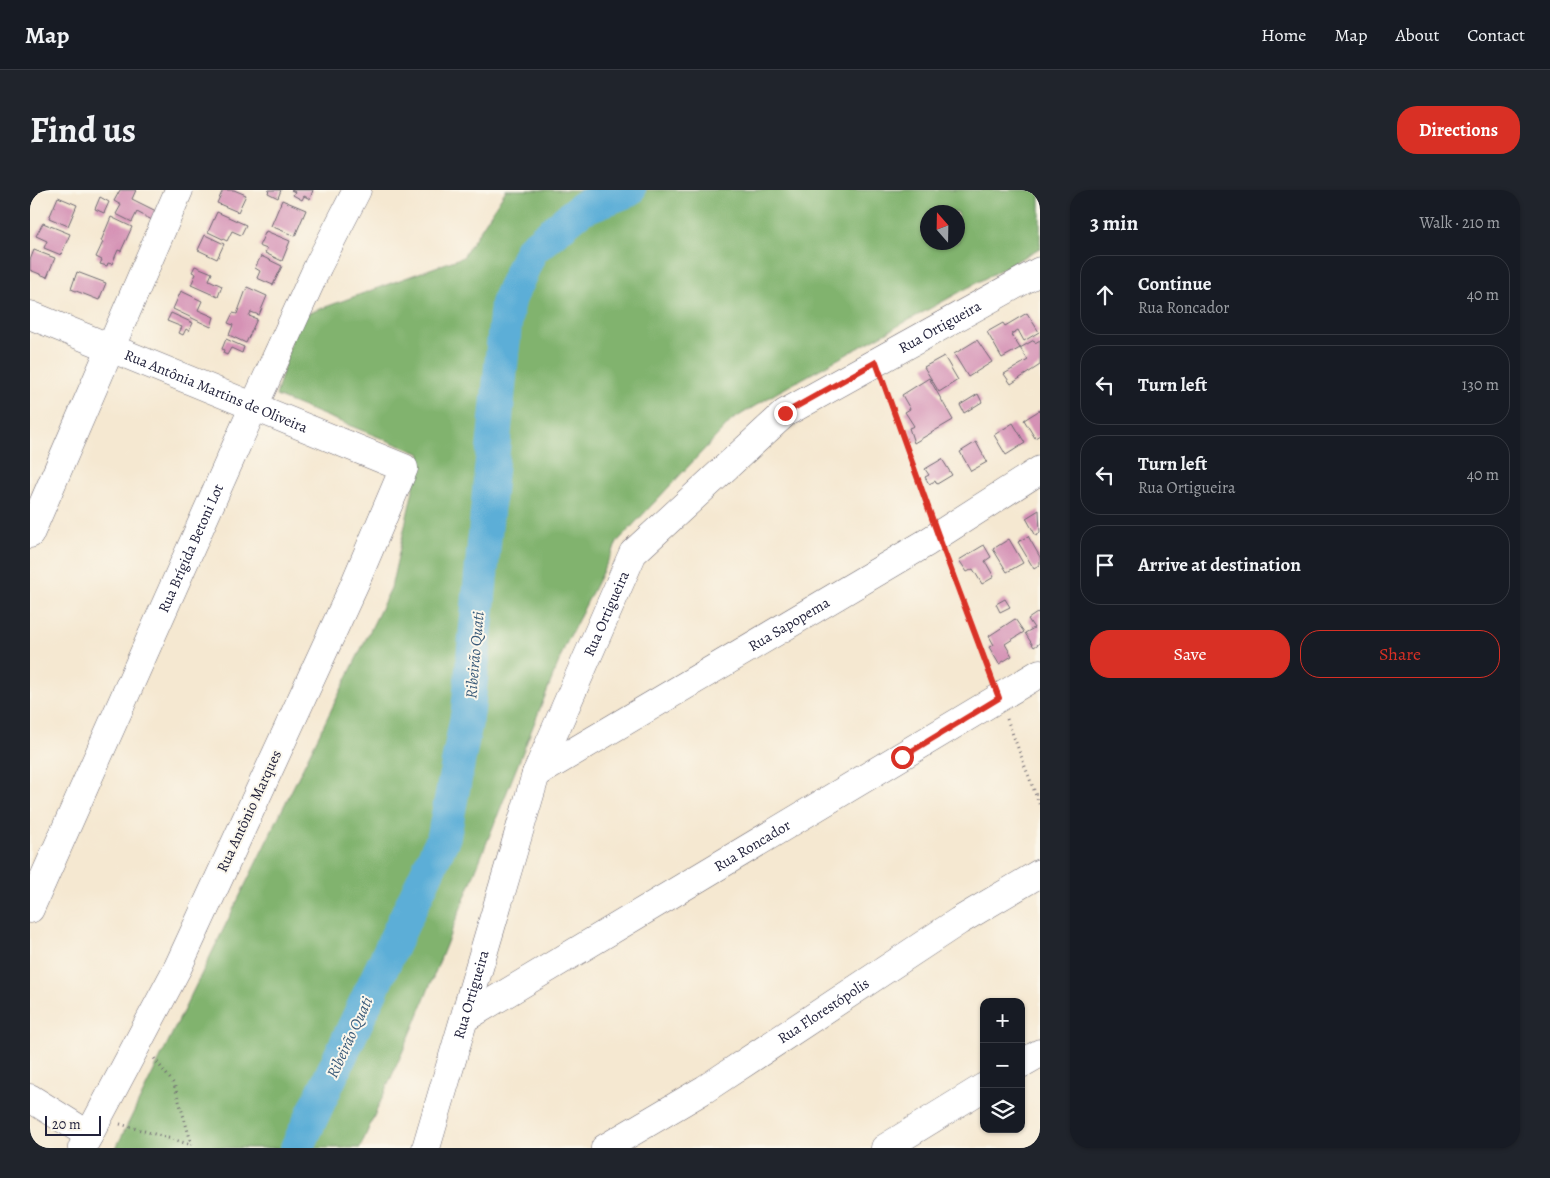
<!DOCTYPE html>
<meta charset="utf-8">
<style>
:root{--surface:#171b24;--page:#20242c;--text:#f1f3f6;--muted:#9ea1a6;--line:#363941;--accent:#d93025}
body{margin:0;font-family:Alegreya,serif;background:var(--page);color:var(--text)}
.controls{position:absolute;right:15px;bottom:15px;display:grid;overflow:hidden;border-radius:10px;box-shadow:0 1px 4px #0004}
.controls button{width:45px;height:45px;display:grid;place-items:center;padding:0;border:0;border-bottom:1px solid var(--line);background:var(--surface);color:var(--text);font:25px sans-serif}
.compass{position:absolute;left:890px;top:15px;width:45px;height:45px;border-radius:50%;background:var(--surface);box-shadow:0 1px 4px #0004;rotate:340deg}
.scale{position:absolute;left:15px;bottom:12px;width:56px;box-sizing:border-box;padding-left:5px;border:2px solid #22223b;border-top:0;font-size:14px;line-height:18px;white-space:nowrap;color:#22223b;-webkit-text-stroke:4px #fbf7ec;paint-order:stroke}
.stop{position:absolute;width:15px;height:15px;margin:-11px;border:4px solid #d93025;border-radius:50%;background:#fff}
.stop.end{background:#d93025;border-color:#fff;box-shadow:0 1px 5px #0008}
.list{margin:0;padding:0;list-style:none}
h2{display:flex;justify-content:space-between;align-items:center;height:65px;margin:0;padding:0 20px;font-size:21px}
h2 small{font-size:16px;font-weight:400;color:var(--muted)}
.list li{display:grid;grid-template-columns:32px 1fr auto;gap:15px;align-items:center;box-sizing:border-box;height:80px;margin:0 10px 10px;padding:0 10px;border:1px solid var(--line);border-radius:20px}
.list b{display:block;font-size:19px;white-space:nowrap}
.list p{margin:0;font-size:16px;white-space:nowrap;color:var(--muted)}
.list em{font-size:16px;font-style:normal;color:var(--muted)}
.actions{display:flex;gap:10px;padding:15px 20px}
.actions a{flex:1;padding:11px 0;border:1px solid var(--accent);border-radius:20px;text-align:center;font-size:18px;color:var(--accent)}
.actions .main{background:var(--accent);color:#fff}
.icon{flex:none;width:28px;height:28px;fill:none;stroke:currentColor;stroke-width:2;stroke-linecap:round;stroke-linejoin:round}
.map{position:relative;flex:none;width:1010px;height:958px;overflow:hidden;border-radius:20px}
header{display:flex;align-items:center;gap:30px;box-sizing:border-box;height:70px;padding:0 25px;background:var(--surface);border-bottom:1px solid var(--line)}
header strong{font-size:24px}
nav{display:flex;gap:28px;margin-inline-start:auto;font-size:18px}
.intro{display:flex;align-items:center;justify-content:space-between;box-sizing:border-box;height:120px;padding:0 30px}
h1{margin:0;font-size:35px}
.button{padding:12px 22px;border-radius:20px;background:var(--accent);color:#fff;font-size:18px;font-weight:700}
main{display:flex;gap:30px;padding:0 30px}
aside{flex:1;background:var(--surface);border-radius:20px;box-shadow:0 1px 4px #0004}
.map>svg:first-child{display:block}
</style>
<header>
<strong>Map</strong>
<nav><a>Home</a><a>Map</a><a>About</a><a>Contact</a></nav>
</header>
<div class="intro"><h1>Find us</h1><a class="button">Directions</a></div>
<main>
<div class="map">
<svg width="1010" height="958" viewBox="0 0 1010 958">
<rect width="100%" height="100%" fill="#fbf7ec"/>
<filter id="ink" filterUnits="userSpaceOnUse"><feTurbulence type="fractalNoise" baseFrequency=".02" numOctaves="2"/><feDisplacementMap in="SourceGraphic" scale="10" xChannelSelector="R" yChannelSelector="G"/><feConvolveMatrix kernelMatrix="1 2 1 2 8 2 1 2 1" color-interpolation-filters="sRGB"/></filter>
<filter id="wash" filterUnits="userSpaceOnUse"><feTurbulence type="fractalNoise" baseFrequency=".0096" numOctaves="4" result="noise"/><feDisplacementMap in="SourceGraphic" scale="20" xChannelSelector="R" yChannelSelector="G"/><feGaussianBlur stdDeviation="1.12" result="paint"/><feColorMatrix in="noise" values="0 0 0 0 0 0 0 0 0 0 0 0 0 0 0 0 0 1.4 0 .05"/><feComposite in="paint" operator="in"/></filter>
<g filter="url(#wash)">
<rect width="100%" height="100%" fill="#f5e8d1"/>
<path fill="#81b36e" stroke="#526a54" fill-rule="evenodd" d="M476,0h534v58l-262,144 -46,28 -114,121 -53,105 -152,382 -53,120h-244l275,-560 30,-134 -145,-58 22,-79 165,-60zM898,22h30v30h-30z"/>
<g fill="none" stroke-linecap="round" stroke-linejoin="round">
<polyline stroke="#5caed7" stroke-width="34" points="267,958 414,646 438,521 477,114 501,60 552,18 599,0"/>
</g>
<g id="blocks">
<g fill="#d592b5">
<polygon points="90,0 106,0 102,9 126,21 122,30 107,22 102,32 86,24 91,15 84,11"/>
<polygon points="193,0 204,0 216,5 208,22 187,13"/>
<polygon points="239,0 251,0 248,8 238,3"/>
<polygon points="261,0 283,0 280,9 274,6 272,10 263,5 265,2"/>
<polygon points="28,7 47,15 38,36 19,28"/>
<polygon points="70,7 79,12 74,23 65,19"/>
<polygon points="252,10 276,20 265,46 241,36"/>
<polygon points="187,22 216,35 211,45 202,41 197,51 178,42"/>
<polygon points="81,27 102,37 91,61 88,60 82,74 78,73 77,76 70,74 72,70 66,67 73,52 71,51"/>
<polygon points="13,33 40,44 31,65 14,58 17,51 6,46"/>
<polygon points="236,41 260,51 252,71 235,63 237,59 229,56"/>
<polygon points="175,45 194,54 187,69 168,60"/>
<polygon points="4,60 25,68 17,87 0,80 0,70"/>
<polygon points="231,66 252,76 243,95 227,88 230,81 225,78"/>
<polygon points="165,76 182,83 179,90 192,96 188,107 161,95 166,84 162,82"/>
<polygon points="47,82 76,93 69,110 41,99"/>
<polygon points="217,97 237,106 229,125 221,122 219,126 227,129 216,153 199,145 203,135 198,133 203,123 207,124"/>
<polygon points="151,101 172,111 168,120 184,127 181,137 143,119"/>
<polygon points="141,123 163,133 159,141 156,139 153,145 149,143 152,137 137,131"/>
<polygon points="997,123 1009,142 994,151 988,140 981,144 990,158 972,168 957,142 973,133 975,136"/>
<polygon points="196,149 214,157 212,163 201,158 197,165 193,163 194,160 192,159"/>
<polygon points="947,150 962,172 938,187 924,164"/>
<polygon points="1004,150 1005,153 1010,150 1010,175 981,194 974,184 998,170 990,158"/>
<polygon points="914,166 928,190 909,202 894,177"/>
<polygon points="899,188 923,230 884,253 879,238 884,236 875,222 880,219 872,205"/>
<polygon points="948,204 952,212 934,223 930,215"/>
<polygon points="1010,220 1010,245 1005,248 994,230"/>
<polygon points="983,233 995,253 976,265 964,245"/>
<polygon points="946,252 957,272 941,281 930,262"/>
<polygon points="912,269 922,285 907,294 905,291 899,294 895,287 899,285 895,279"/>
<polygon points="1009,320 1010,343 1006,346 996,328"/>
<polygon points="998,346 1010,367 1010,375 1004,379 988,352"/>
<polygon points="979,349 993,373 977,382 963,359"/>
<polygon points="954,355 961,367 955,371 964,387 952,394 943,379 937,382 929,370"/>
<polygon points="975,409 980,417 970,422 966,414"/>
<polygon points="1010,421 1010,453 1004,457 995,443 1004,438 998,429"/>
<polygon points="985,429 994,442 975,454 982,466 969,474 959,457 964,455 959,446"/>
</g>
</g>
</g>
<g filter="url(#ink)">
<use href="#blocks" fill-opacity="0" stroke="#6c6770" stroke-width="1"/>
<g fill="none" stroke-linecap="round" stroke-linejoin="round">
<g stroke="#6c6770" stroke-width="29">
<g id="minor">
<path id="s1" d="M0,125l374,153 -49,115 -177,384 -96,181"/>
<polyline points="0,344 149,0"/>
<path id="s2" d="M506,584l390,-231 114,-73"/>
<path id="s3" d="M0,719l224,-503 64,-140 39,-76"/>
<path id="s4" d="M435,828l575,-345"/>
<polyline points="991,874 1010,863"/>
<polyline points="0,908 59,945"/>
<path id="s5" d="M396,958l110,-374 97,-221 152,-140 255,-142"/>
<path id="s6" d="M575,958l100,-59 254,-168 81,-48"/>
<polyline points="855,958 954,897"/>
</g>
</g>
<g stroke="#6c6770" stroke-width="3" stroke-dasharray="1 4" stroke-linecap="butt">
<polyline points="854,194 901,324"/>
<polyline points="916,366 961,486"/>
<polyline points="977,529 1010,616"/>
<polyline points="90,934 162,955 144,894 124,868"/>
</g>
<use href="#minor" stroke="#fff" stroke-width="28"/>
</g>
</g>
<g fill="none" stroke-linecap="round" stroke-linejoin="round" filter="url(#ink)">
<polyline stroke="#d93025" stroke-width="6" points="755,223 846,172 908,345 969,508 872,567"/>
</g>
<g text-anchor="middle" stroke-width="4" stroke-linejoin="round" paint-order="stroke">
<g font-size="15" fill="#22223b" stroke="#fbf7ec">
<text dy="5" stroke="none"><textPath href="#s5" startOffset="1015">Rua Ortigueira</textPath></text>
<text dy="5" stroke="none"><textPath href="#s1" startOffset="201">Rua Antônia Martins de Oliveira</textPath></text>
<text dy="5" stroke="none"><textPath href="#s3" startOffset="395">Rua Brígida Betoni Lot</textPath></text>
<text dy="5" stroke="none"><textPath href="#s5" startOffset="565">Rua Ortigueira</textPath></text>
<text dy="5" stroke="none"><textPath href="#s2" startOffset="294">Rua Sapopema</textPath></text>
<text transform="translate(219 621) rotate(-65)" y="5">Rua Antônio Marques</text>
<text dy="5" stroke="none"><textPath href="#s4" startOffset="335">Rua Roncador</textPath></text>
<text dy="5" stroke="none"><textPath href="#s5" startOffset="160">Rua Ortigueira</textPath></text>
<text dy="5" stroke="none"><textPath href="#s6" startOffset="258">Rua Florestópolis</textPath></text>
</g>
<g font-size="16" font-style="italic" fill="#395a79" stroke="#fbf7ec">
<text transform="translate(444 465) rotate(-85)" y="6">Ribeirão Quati</text>
<text transform="translate(319 847) rotate(-65)" y="6">Ribeirão Quati</text>
</g>
</g>
</svg>
<div class="controls">
<button>+</button>
<button>−</button>
<button><svg class="icon" aria-label="layers" viewBox="0 0 24 24"><path d="M12 4l9 5-9 5-9-5zM3 14l9 5 9-5"/></svg></button>
</div>
<svg class="compass" viewBox="-18 -18 36 36"><path d="M0-13l5 13h-10z" fill="#e53935"/><path d="M0 13l5-13h-10z" fill="#9ea1a6"/></svg>
<div class="scale">20 m</div>
<div class="stop" style="left:872px;top:567px"></div>
<div class="stop end" style="left:755px;top:223px"></div>
</div>
<aside>
<h2>3 min<small>Walk · 210 m</small></h2>
<ul class="list">
<li><svg class="icon" aria-label="ahead" viewBox="0 0 24 24"><path d="M12 20V5M6 11l6-6 6 6"/></svg><div><b>Continue</b><p>Rua Roncador</p></div><em>40 m</em></li>
<li><svg class="icon" aria-label="left" viewBox="0 0 24 24"><path d="M17 20v-9H6M10 6l-5 5 5 5"/></svg><div><b>Turn left</b></div><em>130 m</em></li>
<li><svg class="icon" aria-label="left" viewBox="0 0 24 24"><path d="M17 20v-9H6M10 6l-5 5 5 5"/></svg><div><b>Turn left</b><p>Rua Ortigueira</p></div><em>40 m</em></li>
<li><svg class="icon" aria-label="arrive" viewBox="0 0 24 24"><path d="M6 21V4h12l-3 4 3 4H6"/></svg><div><b>Arrive at destination</b></div></li>
</ul>
<div class="actions"><a class="main">Save</a><a>Share</a></div>
</aside>
</main>
